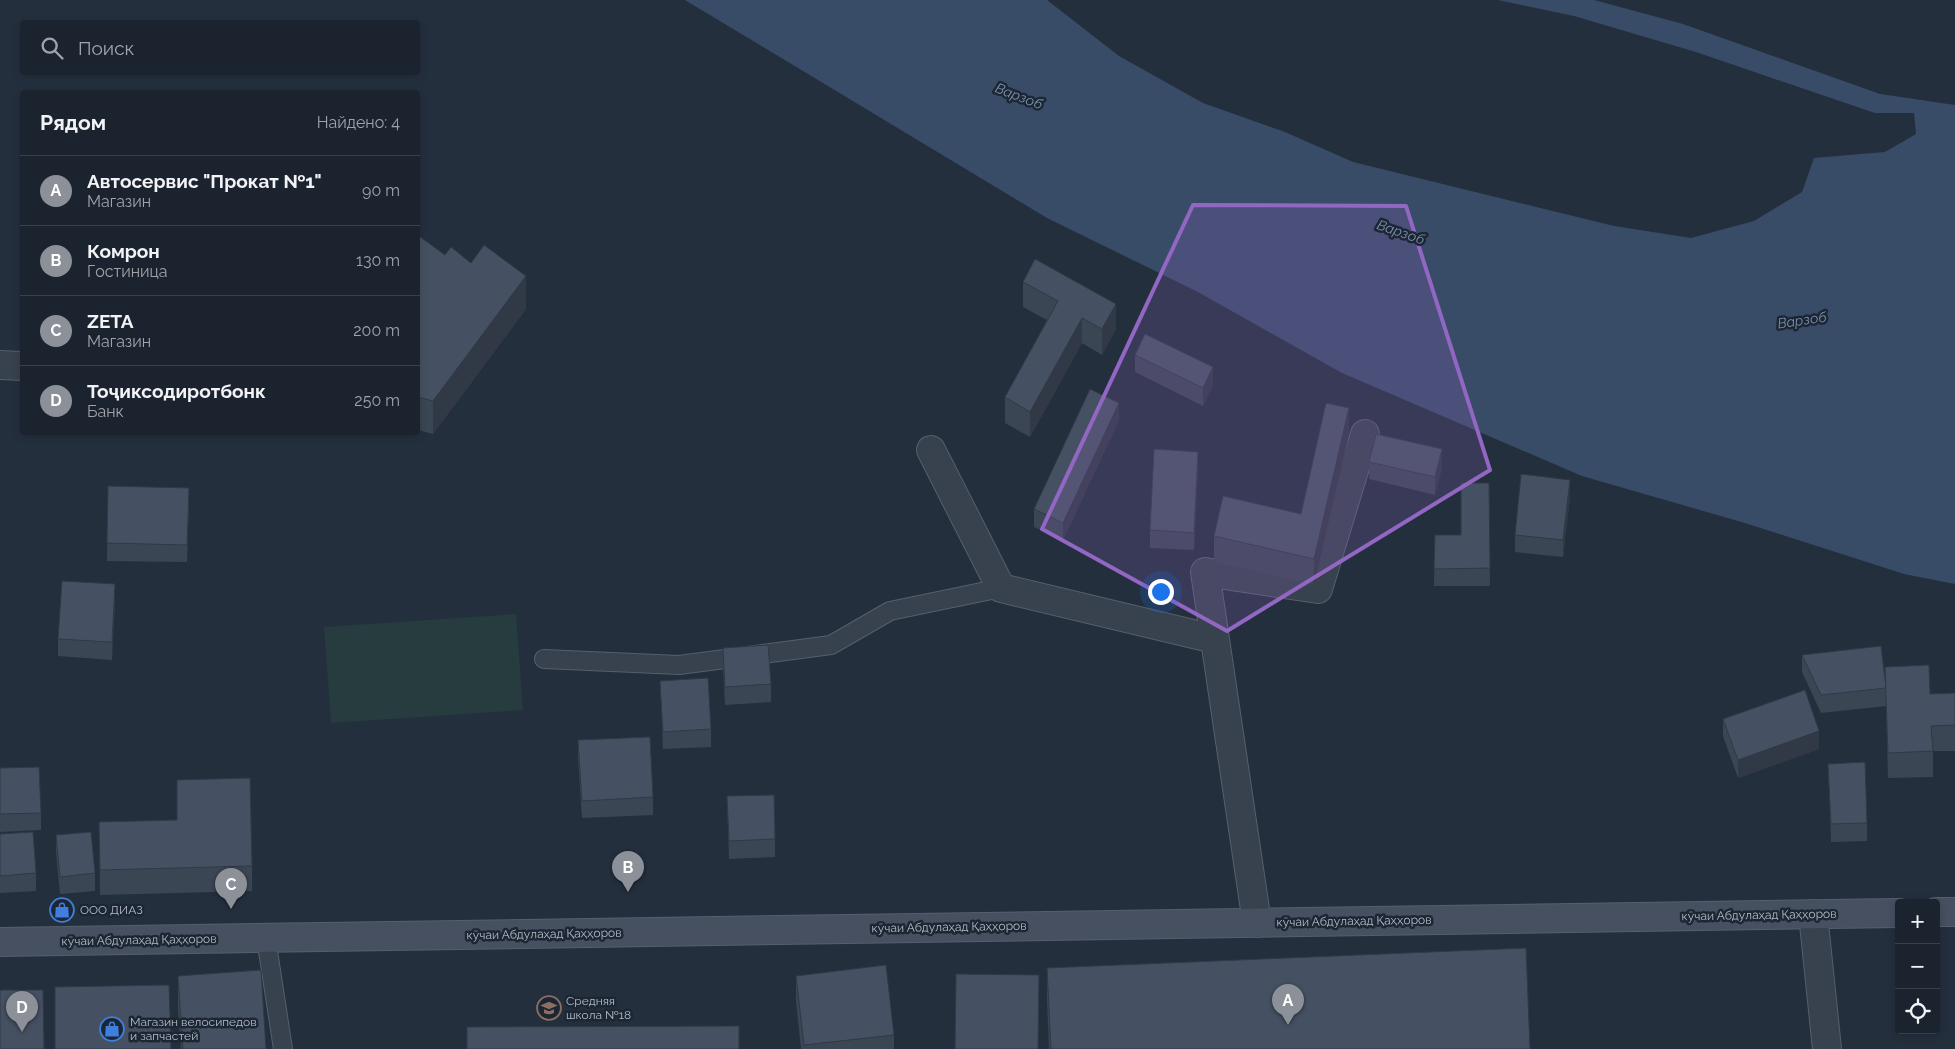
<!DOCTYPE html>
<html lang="ru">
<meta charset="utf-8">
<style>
:root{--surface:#1b232e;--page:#242b36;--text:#f1f3f6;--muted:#a0a4aa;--line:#39404a;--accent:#8c9099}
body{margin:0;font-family:Raleway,sans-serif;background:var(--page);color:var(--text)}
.controls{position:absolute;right:15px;bottom:15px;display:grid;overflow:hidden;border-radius:5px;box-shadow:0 2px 8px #0003}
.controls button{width:45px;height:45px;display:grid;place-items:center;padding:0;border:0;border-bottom:1px solid var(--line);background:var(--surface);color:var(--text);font:25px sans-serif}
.you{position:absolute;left:1160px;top:591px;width:18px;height:18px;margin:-12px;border:4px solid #fff;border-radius:50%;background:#1a73e8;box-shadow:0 0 0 8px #1a73e833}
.badge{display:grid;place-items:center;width:32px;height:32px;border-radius:50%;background:var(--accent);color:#fff;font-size:16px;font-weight:700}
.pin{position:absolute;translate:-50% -41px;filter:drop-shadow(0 1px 2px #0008)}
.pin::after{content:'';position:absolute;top:26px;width:18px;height:15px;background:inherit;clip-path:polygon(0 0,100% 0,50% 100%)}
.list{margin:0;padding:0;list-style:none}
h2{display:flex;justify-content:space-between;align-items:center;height:65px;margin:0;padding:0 20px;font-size:21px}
h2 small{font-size:16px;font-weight:400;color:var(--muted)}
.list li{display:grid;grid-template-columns:32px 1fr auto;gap:15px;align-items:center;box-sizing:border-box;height:70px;padding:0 20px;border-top:1px solid var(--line)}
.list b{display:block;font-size:19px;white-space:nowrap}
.list p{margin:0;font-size:16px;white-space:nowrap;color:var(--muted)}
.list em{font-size:16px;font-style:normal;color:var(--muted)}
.icon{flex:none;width:28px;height:28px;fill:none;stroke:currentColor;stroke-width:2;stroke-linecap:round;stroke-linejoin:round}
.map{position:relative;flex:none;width:1955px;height:1049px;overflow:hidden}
.search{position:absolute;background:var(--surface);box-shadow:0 2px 8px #0003;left:20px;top:20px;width:400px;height:55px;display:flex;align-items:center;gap:12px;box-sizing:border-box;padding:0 18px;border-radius:5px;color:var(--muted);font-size:19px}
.panel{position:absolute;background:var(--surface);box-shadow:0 2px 8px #0003;left:20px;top:90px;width:400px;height:345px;border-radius:5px}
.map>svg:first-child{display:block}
</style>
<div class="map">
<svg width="1955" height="1049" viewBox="0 0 1955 1049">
<rect width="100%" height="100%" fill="#242f3e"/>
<polygon fill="#263c3f" points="516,614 523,710 331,723 324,627"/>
<polygon fill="#394c67" points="685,0 1047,0 1119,56 1203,103 1285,132 1353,162 1614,226 1691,238 1754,221 1802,192 1814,158 1885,152 1916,134 1914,113 1875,113 1696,52 1574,16 1498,0 1594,0 1683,24 1880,94 1955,105 1955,584 1904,574 1745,523 1582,476 1342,373 1198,292 1047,218"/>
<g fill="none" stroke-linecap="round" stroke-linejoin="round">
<g stroke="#565f6c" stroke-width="20">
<g id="lane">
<polyline points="544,659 679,665 831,645 890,611 1001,588"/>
<polyline points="266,938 283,1049"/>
</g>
</g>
<g stroke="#565f6c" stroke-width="30">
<g id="street">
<polyline points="0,365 22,366"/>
<polyline points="931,450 1001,588 1214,639"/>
<polyline points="1813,914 1827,1049"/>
<polyline points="1257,923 1205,572 1318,589 1365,434"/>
</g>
</g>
<g stroke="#565f6c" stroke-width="30">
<g id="secondary">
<polyline points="1936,912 1955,912"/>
<polyline points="0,942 1899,913"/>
</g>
</g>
<use href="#lane" stroke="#38414e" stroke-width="18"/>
<use href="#street" stroke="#38414e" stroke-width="28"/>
<use href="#secondary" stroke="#465061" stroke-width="28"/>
</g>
<g fill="#3b4654">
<polygon points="418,238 526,309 433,434 418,430"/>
<polygon points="1023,282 1116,329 1102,355 1082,343 1030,437 1005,423 1005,397 1047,320 1023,307"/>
<polygon points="1135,355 1213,385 1203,406 1135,372"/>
<polygon points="1119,420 1063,540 1034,527 1034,509"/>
<polygon points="1349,434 1314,585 1214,562 1214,536 1301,514"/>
<polygon points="1369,462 1442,467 1435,495 1369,479"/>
<polygon points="1198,469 1194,550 1150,548 1150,530"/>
<polygon points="1489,483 1490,586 1434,586 1435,535 1461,535"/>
<polygon points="108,486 189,505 187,562 107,561"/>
<polygon points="1570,497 1563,557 1515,552 1515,535"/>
<polygon points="115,601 112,660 58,656 58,639"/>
<polygon points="723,648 771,684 771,702 725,705 723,666"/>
<polygon points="1802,655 1885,682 1885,667 1930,694 1955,693 1955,751 1933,751 1933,777 1888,778 1886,706 1821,713 1802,672"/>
<polygon points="660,681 711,729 711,747 663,749"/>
<polygon points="1723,719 1819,749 1738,778 1723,736"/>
<polygon points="578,740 653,797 653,815 582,818 578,758"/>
<polygon points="1828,764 1867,823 1867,841 1831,842"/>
<polygon points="0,768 41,813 41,830 0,832"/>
<polygon points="177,780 252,866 252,891 100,895 99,822 177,820"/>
<polygon points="727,796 775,839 775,857 729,859"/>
<polygon points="0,834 36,873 36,891 0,893"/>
<polygon points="56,835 95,873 95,891 60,894 56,853"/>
<polygon points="1047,968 1530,1049 1049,1049 1047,1000"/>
<polygon points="178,976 266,1049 181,1049 178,1009"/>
<polygon points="796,976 894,1035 894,1049 801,1049 796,1001"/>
</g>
<g fill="#303945">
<polygon points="526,276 526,309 433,434 433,401"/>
<polygon points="1116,304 1116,329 1102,355 1102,329"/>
<polygon points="1082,318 1082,343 1030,437 1030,412"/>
<polygon points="1213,367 1213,385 1203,406 1203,388"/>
<polygon points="1119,403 1119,420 1063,540 1063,523"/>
<polygon points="1349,408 1349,434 1314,585 1314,559"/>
<polygon points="1442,449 1442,467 1435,495 1435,477"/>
<polygon points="1198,452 1198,469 1194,550 1194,533"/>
<polygon points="1570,480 1570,497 1563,557 1563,540"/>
<polygon points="115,584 115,601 112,660 112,642"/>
<polygon points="1819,731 1819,749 1738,778 1738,760"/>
</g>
<g fill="#455162" stroke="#303945">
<polygon points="419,236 445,255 451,247 471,263 484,245 526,276 433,401 418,397 418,238"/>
<polygon points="1035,259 1116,304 1102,329 1082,318 1030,412 1005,397 1058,301 1023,282"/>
<polygon points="1145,334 1213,367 1203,388 1135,355"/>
<polygon points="1090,389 1119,403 1063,523 1034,509"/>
<polygon points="1326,403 1349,408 1314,559 1214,536 1223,496 1301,514"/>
<polygon points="1376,434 1442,449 1435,477 1369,462"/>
<polygon points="1154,449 1198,452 1194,533 1150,530"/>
<polygon points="1521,474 1570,480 1563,540 1515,535"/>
<polygon points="1461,483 1489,483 1490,568 1434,569 1435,535 1461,535"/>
<polygon points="108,486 189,488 187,545 107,543"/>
<polygon points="62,581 115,584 112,642 58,639"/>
<polygon points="768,645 771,684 725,687 723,648"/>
<polygon points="1881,646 1886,688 1821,695 1802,655"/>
<polygon points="1929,665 1930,694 1955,693 1955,725 1931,726 1933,751 1888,753 1885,667"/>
<polygon points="708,678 711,729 663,732 660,681"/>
<polygon points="1805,690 1819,731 1738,760 1723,719"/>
<polygon points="650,737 653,797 582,801 578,740"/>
<polygon points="1865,762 1867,823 1831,824 1828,764"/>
<polygon points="39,767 41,813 0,814 0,768"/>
<polygon points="250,778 252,866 100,870 99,822 177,820 177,780"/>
<polygon points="774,795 775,839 729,841 727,796"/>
<polygon points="33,832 36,873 0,876 0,834"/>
<polygon points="91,832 95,873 60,877 56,835"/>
<polygon points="1526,948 1530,1049 1051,1049 1047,968"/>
<polygon points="886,965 894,1035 804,1045 796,976"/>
<polygon points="261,970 266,1049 183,1049 178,976"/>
<polygon points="956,974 1039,975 1038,1049 955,1049"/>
<polygon points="169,985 171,1049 55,1049 55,987"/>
<polygon points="0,990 43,990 44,1049 0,1049"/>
<polygon points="739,1026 739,1049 467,1049 467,1027"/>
</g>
<path fill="#9266c3" fill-opacity="0.2" stroke="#9266c3" stroke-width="4" stroke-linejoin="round" d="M1193,205l213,1 84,264 -263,161 -185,-102z"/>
<defs>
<g id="shop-ring" transform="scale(1.25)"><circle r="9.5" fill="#1d2633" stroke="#3f7fe0" stroke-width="1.5"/><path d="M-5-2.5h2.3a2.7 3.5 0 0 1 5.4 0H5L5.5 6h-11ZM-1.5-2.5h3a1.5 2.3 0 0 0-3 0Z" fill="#3f7fe0"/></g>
<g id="school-ring" transform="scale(1.25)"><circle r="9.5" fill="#1d2633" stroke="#8d6e63" stroke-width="1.5"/><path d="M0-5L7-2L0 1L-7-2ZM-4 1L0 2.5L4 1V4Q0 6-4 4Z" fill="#8d6e63"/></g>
</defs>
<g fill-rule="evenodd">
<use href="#shop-ring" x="62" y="910"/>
<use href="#school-ring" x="549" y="1008"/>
<use href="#shop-ring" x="112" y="1029"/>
</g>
<g text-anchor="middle" stroke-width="5" stroke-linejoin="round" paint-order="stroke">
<g font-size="12" fill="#b4bcc9" stroke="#1d2633" text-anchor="start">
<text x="80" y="914">ООО ДИАЗ</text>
<text x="566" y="1005">Средняя<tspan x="566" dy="14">школа №18</tspan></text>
<text x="130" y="1026">Магазин велосипедов<tspan x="130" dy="14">и запчастей</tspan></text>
</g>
<g font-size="12" fill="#b4bcc9" stroke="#1d2633">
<text transform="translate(1759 915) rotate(-1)" y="4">кӯчаи Абдулаҳад Қаҳҳоров</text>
<text transform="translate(1354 921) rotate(-1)" y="4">кӯчаи Абдулаҳад Қаҳҳоров</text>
<text transform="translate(949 927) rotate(-1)" y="4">кӯчаи Абдулаҳад Қаҳҳоров</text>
<text transform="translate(544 934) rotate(-1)" y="4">кӯчаи Абдулаҳад Қаҳҳоров</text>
<text transform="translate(139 940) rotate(-1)" y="4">кӯчаи Абдулаҳад Қаҳҳоров</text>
</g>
<g font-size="14" font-style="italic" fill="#7c92b1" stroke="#1d2633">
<text transform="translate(1019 96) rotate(21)" y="5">Варзоб</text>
<text transform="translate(1401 232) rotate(19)" y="5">Варзоб</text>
<text transform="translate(1802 320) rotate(-8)" y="5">Варзоб</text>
</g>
</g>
</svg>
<div class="controls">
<button>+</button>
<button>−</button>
<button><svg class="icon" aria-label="locate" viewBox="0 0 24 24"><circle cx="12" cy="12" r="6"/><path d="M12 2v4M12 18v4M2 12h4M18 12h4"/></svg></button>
</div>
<div class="you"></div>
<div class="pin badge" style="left:1288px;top:1025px">A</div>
<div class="pin badge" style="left:628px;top:892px">B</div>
<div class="pin badge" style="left:231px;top:909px">C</div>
<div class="pin badge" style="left:22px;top:1032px">D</div>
<div class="search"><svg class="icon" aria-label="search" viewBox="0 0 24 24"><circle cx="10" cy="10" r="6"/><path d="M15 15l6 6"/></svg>Поиск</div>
<section class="panel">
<h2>Рядом<small>Найдено: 4</small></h2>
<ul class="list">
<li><span class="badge">A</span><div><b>Автосервис &quot;Прокат №1&quot;</b><p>Магазин</p></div><em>90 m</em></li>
<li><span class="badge">B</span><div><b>Комрон</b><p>Гостиница</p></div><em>130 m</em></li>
<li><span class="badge">C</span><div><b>ZETA</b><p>Магазин</p></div><em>200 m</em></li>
<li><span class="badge">D</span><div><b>Тоҷиксодиротбонк</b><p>Банк</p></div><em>250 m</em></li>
</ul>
</section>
</div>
